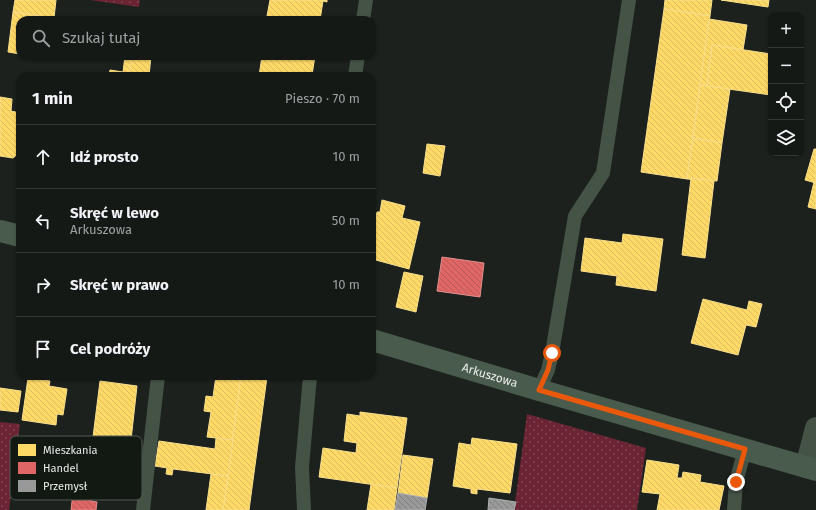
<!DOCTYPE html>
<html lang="pl">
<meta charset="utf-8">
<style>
:root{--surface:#151916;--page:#1e221f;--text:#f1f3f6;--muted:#9da0a1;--line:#343835}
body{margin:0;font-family:"Fira Sans",sans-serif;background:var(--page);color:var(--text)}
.controls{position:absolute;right:12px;top:12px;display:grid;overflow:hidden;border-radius:8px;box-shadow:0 1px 3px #0004}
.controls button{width:36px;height:36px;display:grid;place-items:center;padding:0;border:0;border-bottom:1px solid var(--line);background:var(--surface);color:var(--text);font:20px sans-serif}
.stop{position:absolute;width:12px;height:12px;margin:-9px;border:3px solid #ea580c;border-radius:50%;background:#fff}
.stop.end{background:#ea580c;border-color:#fff;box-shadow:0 1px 4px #0008}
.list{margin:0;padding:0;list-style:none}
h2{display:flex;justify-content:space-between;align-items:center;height:52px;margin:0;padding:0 16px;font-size:17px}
h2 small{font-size:13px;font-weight:400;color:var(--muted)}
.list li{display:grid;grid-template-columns:26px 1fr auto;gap:12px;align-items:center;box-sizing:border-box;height:64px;padding:0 16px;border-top:1px solid var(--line)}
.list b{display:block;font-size:15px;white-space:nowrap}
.list p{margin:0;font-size:13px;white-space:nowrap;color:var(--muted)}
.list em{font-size:13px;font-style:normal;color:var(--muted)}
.icon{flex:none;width:22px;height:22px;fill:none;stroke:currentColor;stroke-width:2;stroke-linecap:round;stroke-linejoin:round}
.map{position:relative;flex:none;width:816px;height:510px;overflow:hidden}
.search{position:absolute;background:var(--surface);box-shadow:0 1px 3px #0004;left:16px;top:16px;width:360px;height:44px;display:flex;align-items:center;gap:10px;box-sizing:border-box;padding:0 14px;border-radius:12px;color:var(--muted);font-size:15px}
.panel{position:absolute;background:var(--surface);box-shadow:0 1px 3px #0004;left:16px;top:72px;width:360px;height:308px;border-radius:12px}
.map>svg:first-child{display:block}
</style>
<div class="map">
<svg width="816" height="510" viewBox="0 0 816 510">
<defs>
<pattern id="grass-dots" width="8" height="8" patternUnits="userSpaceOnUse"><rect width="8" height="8" fill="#6a2433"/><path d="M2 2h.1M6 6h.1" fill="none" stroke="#7f4451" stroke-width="1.8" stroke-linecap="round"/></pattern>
<pattern id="homes-back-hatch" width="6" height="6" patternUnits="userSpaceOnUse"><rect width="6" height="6" fill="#ffd966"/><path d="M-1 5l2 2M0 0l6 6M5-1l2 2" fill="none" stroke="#dabc60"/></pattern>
<pattern id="shops-back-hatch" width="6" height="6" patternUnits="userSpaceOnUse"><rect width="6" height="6" fill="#e06666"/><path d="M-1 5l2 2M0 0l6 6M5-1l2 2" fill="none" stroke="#b25d5c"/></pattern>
<pattern id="industry-back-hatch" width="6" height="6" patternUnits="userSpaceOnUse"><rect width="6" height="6" fill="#999"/><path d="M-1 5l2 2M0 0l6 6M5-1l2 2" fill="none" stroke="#808080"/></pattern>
</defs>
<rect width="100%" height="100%" fill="#1c211d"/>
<g fill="url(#grass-dots)">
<polygon points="90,0 140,0 139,7"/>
<polygon points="527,414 646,448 637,510 514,510"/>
<polygon points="0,422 20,424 9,510 0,510"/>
</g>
<g fill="url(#homes-back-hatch)" stroke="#f8df8d">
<polygon points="15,0 56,0 54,18 13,12"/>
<polygon points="270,0 327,0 327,2 323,1 320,20 275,20 275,17 267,16"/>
<polygon points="665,0 712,0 710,16 664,9"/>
<polygon points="721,0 769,0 768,7"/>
<polygon points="664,9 710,16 687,179 641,172"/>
<polygon points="13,12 54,18 54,20 20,20 20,54 8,52"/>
<polygon points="709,19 747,25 743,50 712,45 707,86 700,85"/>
<polygon points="712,45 771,54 771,95 707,86"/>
<polygon points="125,56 132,56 129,76 109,76 110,70 123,72"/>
<polygon points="132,56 151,56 149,76 129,76"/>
<polygon points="262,56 315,56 312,75 316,76 259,76"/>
<polygon points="700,85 730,89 722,143 693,138"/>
<polygon points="0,97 12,99 11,111 20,113 20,152 13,158 0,156"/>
<polygon points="693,138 722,143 717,181 687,179"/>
<polygon points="427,144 445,146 440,176 423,173"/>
<polygon points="814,149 816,149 816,183 805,180"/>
<polygon points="691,178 714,181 705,258 682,255"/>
<polygon points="814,182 816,183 816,209 808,207"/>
<polygon points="382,200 405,206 402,218 420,222 409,269 372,259 372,233 377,212 380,212"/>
<polygon points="623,234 663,239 656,291 616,285 617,276 581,271 585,238 622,243"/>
<polygon points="404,272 423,276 416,312 396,307"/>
<polygon points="703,299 747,310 749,301 762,304 756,327 746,325 738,355 691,343"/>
<polygon points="216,376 241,376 233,440 207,437 211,412 204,411 206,396 213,397"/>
<polygon points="241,376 267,377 249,510 223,510"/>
<polygon points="28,378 50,381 49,386 67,389 63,415 57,414 56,425 22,420"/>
<polygon points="100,381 137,386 130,449 92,445"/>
<polygon points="0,388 21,391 18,412 0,410"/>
<polygon points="360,412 407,418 397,488 319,477 323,448 356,453 357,443 344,441 347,414 360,416"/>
<polygon points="216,438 233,440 228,476 173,469 172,475 166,474 167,468 155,466 159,441 215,449"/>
<polygon points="472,438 517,444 510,493 477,489 477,494 471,493 471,489 453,486 459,443 471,445"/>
<polygon points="403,455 433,459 427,498 398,493"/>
<polygon points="647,460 679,465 677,478 682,478 683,472 701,475 700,482 724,486 719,510 657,510 660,494 642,492"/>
<polygon points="211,474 228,476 223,510 206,510"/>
<polygon points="371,484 397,488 394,510 367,510"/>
</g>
<g fill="url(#shops-back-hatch)" stroke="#e28e8d">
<polygon points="442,257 484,263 480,297 437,291"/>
<polygon points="75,475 93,477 91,501 97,502 96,510 71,510"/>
</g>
<g fill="url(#industry-back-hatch)" stroke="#b1b2b1">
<polygon points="398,493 427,498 425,510 395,510"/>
<polygon points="489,498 516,502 514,510 488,510"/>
</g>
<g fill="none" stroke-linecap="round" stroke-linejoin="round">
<g stroke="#445346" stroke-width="14">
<polyline points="363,20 366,0"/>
<polyline points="355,76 358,56"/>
<polyline points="539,390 548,370 552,353 575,216 603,173 629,0"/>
<polyline points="143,510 158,376"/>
<polyline points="304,510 302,467 310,376"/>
<polyline points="734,510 736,482 745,449"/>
</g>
<polyline stroke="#445346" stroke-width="22" points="806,467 816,428"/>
<g stroke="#495b4c" stroke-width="22">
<polyline points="0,231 20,236"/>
<path id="s1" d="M372,340l167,50 277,80"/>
</g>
</g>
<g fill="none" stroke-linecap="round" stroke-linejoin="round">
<polyline stroke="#ea580c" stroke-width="5" points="552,353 548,370 539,390 745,449 736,482"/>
</g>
<g text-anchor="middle" stroke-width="4" stroke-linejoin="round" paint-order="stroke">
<g font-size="12" fill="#e8ece8" stroke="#121913">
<text dy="4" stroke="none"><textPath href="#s1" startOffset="123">Arkuszowa</textPath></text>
</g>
</g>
<rect x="10" y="436" width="132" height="64" rx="6" fill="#121913" stroke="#525853" stroke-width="1"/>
<rect x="18" y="444" width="18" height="12" fill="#ffd966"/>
<rect x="18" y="462" width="18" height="12" fill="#e06666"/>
<rect x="18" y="480" width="18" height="12" fill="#999"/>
<g font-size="11" fill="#e8ece8">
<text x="43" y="454">Mieszkania</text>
<text x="43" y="472">Handel</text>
<text x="43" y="490">Przemysł</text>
</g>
</svg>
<div class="controls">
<button>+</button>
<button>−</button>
<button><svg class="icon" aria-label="locate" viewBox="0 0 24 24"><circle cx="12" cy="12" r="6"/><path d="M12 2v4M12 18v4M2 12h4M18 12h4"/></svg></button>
<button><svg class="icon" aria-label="layers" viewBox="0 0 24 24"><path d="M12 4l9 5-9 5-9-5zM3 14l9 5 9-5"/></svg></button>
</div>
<div class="stop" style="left:552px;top:353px"></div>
<div class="stop end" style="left:736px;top:482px"></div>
<div class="search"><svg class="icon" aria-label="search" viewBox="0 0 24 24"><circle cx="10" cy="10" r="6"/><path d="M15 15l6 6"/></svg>Szukaj tutaj</div>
<section class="panel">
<h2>1 min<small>Pieszo · 70 m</small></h2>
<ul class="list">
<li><svg class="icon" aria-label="ahead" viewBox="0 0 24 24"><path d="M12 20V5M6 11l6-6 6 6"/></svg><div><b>Idź prosto</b></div><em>10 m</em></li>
<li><svg class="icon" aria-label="left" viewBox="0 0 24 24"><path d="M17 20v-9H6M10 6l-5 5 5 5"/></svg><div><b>Skręć w lewo</b><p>Arkuszowa</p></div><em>50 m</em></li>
<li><svg class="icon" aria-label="right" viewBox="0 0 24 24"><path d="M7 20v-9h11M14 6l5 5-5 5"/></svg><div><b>Skręć w prawo</b></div><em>10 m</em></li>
<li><svg class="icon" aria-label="arrive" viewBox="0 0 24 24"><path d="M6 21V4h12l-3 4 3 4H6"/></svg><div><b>Cel podróży</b></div></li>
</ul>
</section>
</div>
